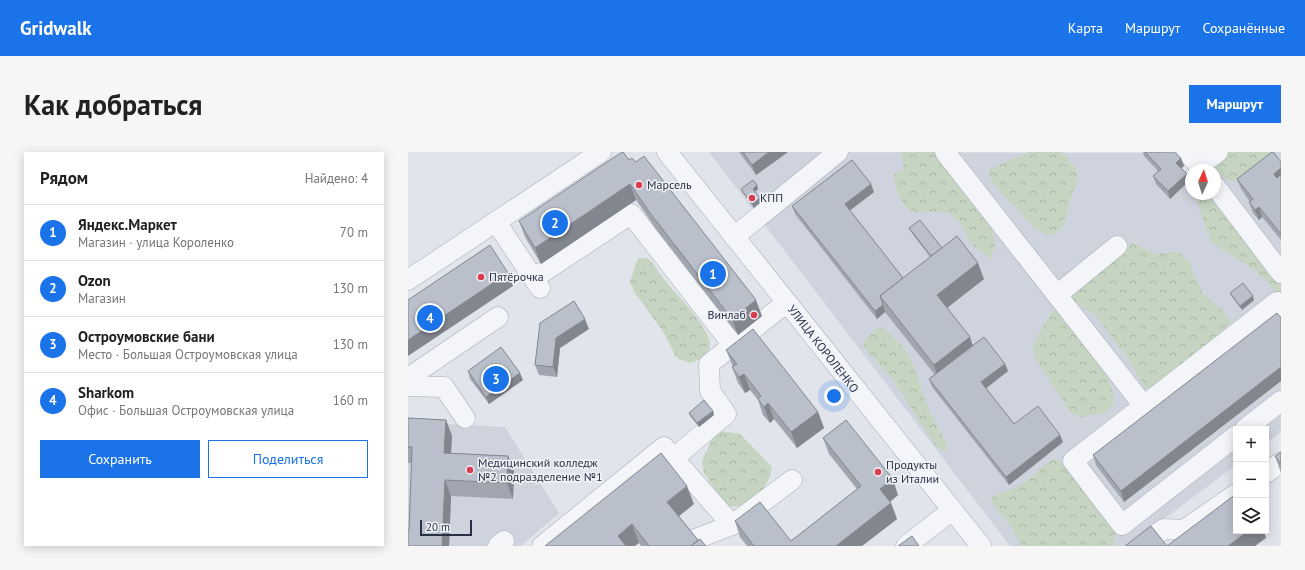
<!DOCTYPE html>
<html lang="ru">
<meta charset="utf-8">
<style>
:root{--surface:#fff;--page:#f6f6f6;--text:#222;--muted:#767676;--line:#e0e0e0;--accent:#1a73e8}
body{margin:0;font-family:"PT Sans",sans-serif;background:var(--page);color:var(--text)}
.controls{position:absolute;right:12px;bottom:12px;display:grid;overflow:hidden;border-radius:0px;box-shadow:0 2px 10px #0003}
.controls button{width:36px;height:36px;display:grid;place-items:center;padding:0;border:0;border-bottom:1px solid var(--line);background:var(--surface);color:var(--text);font:20px sans-serif}
.compass{position:absolute;left:777px;top:12px;width:36px;height:36px;border-radius:50%;background:var(--surface);box-shadow:0 2px 10px #0003;rotate:4deg}
.scale{position:absolute;left:12px;bottom:10px;width:52px;box-sizing:border-box;padding-left:4px;border:2px solid #283144;border-top:0;font-size:11px;line-height:14px;white-space:nowrap;color:#283144;-webkit-text-stroke:3px #f1f3f8;paint-order:stroke}
.you{position:absolute;left:426px;top:244px;width:14px;height:14px;margin:-10px;border:3px solid #fff;border-radius:50%;background:#1a73e8;box-shadow:0 0 0 6px #1a73e833}
.badge{display:grid;place-items:center;width:26px;height:26px;border-radius:50%;background:var(--accent);color:#fff;font-size:13px;font-weight:700}
.pin{position:absolute;translate:-50% -50%;border:2px solid #fff;box-shadow:0 1px 4px #0006}
.list{margin:0;padding:0;list-style:none}
h2{display:flex;justify-content:space-between;align-items:center;height:52px;margin:0;padding:0 16px;font-size:17px}
h2 small{font-size:13px;font-weight:400;color:var(--muted)}
.list li{display:grid;grid-template-columns:26px 1fr auto;gap:12px;align-items:center;box-sizing:border-box;height:56px;padding:0 16px;border-top:1px solid var(--line)}
.list b{display:block;font-size:15px;white-space:nowrap}
.list p{margin:0;font-size:13px;white-space:nowrap;color:var(--muted)}
.list em{font-size:13px;font-style:normal;color:var(--muted)}
.actions{display:flex;gap:8px;padding:12px 16px}
.actions a{flex:1;padding:9px 0;border:1px solid var(--accent);border-radius:0px;text-align:center;font-size:14px;color:var(--accent)}
.actions .main{background:var(--accent);color:#fff}
.icon{flex:none;width:22px;height:22px;fill:none;stroke:currentColor;stroke-width:2;stroke-linecap:round;stroke-linejoin:round}
.map{position:relative;flex:none;width:873px;height:394px;overflow:hidden;border-radius:0px}
header{display:flex;align-items:center;gap:24px;box-sizing:border-box;height:56px;padding:0 20px;background:var(--accent);color:#fff}
header strong{font-size:19px}
nav{display:flex;gap:22px;margin-inline-start:auto;font-size:14px}
.intro{display:flex;align-items:center;justify-content:space-between;box-sizing:border-box;height:96px;padding:0 24px}
h1{margin:0;font-size:28px}
.button{padding:10px 18px;border-radius:0px;background:var(--accent);color:#fff;font-size:14px;font-weight:700}
main{display:flex;gap:24px;padding:0 24px}
aside{flex:1;background:var(--surface);border-radius:0px;box-shadow:0 2px 10px #0003}
.map>svg:first-child{display:block}
</style>
<header>
<strong>Gridwalk</strong>
<nav><a>Карта</a><a>Маршрут</a><a>Сохранённые</a></nav>
</header>
<div class="intro"><h1>Как добраться</h1><a class="button">Маршрут</a></div>
<main>
<aside>
<h2>Рядом<small>Найдено: 4</small></h2>
<ul class="list">
<li><span class="badge">1</span><div><b>Яндекс.Маркет</b><p>Магазин · улица Короленко</p></div><em>70 m</em></li>
<li><span class="badge">2</span><div><b>Ozon</b><p>Магазин</p></div><em>130 m</em></li>
<li><span class="badge">3</span><div><b>Остроумовские бани</b><p>Место · Большая Остроумовская улица</p></div><em>130 m</em></li>
<li><span class="badge">4</span><div><b>Sharkom</b><p>Офис · Большая Остроумовская улица</p></div><em>160 m</em></li>
</ul>
<div class="actions"><a class="main">Сохранить</a><a>Поделиться</a></div>
</aside>
<div class="map">
<svg width="873" height="394" viewBox="0 0 873 394">
<defs>
<pattern id="forest-crowns" width="20" height="18" patternUnits="userSpaceOnUse"><rect width="20" height="18" fill="#c5d5c1"/><path d="M2 6a3 3 0 1 1 6 0M12 15a3 3 0 1 1 6 0" fill="none" stroke="#a9b7a7"/></pattern>
</defs>
<rect width="100%" height="100%" fill="#e1e4eb"/>
<g fill="#cfd3dd">
<polygon points="301,0 763,1 776,14 771,18 783,31 783,42 792,42 873,141 873,280 858,291 858,277 828,277 828,313 720,394 602,394"/>
<polygon points="837,0 873,0 873,107 808,22"/>
<polygon points="0,270 97,275 151,361 113,394 0,394"/>
</g>
<g fill="url(#forest-crowns)">
<path d="M493,0h36c14,18 59,69 58,92 0,4 -3,10 -4,15 -6,-5 -15,-10 -20,-16 -6,-9 -9,-22 -19,-28 -17,-11 -38,9 -50,-14 -5,-9 -7,-15 -9,-26l11,-6z"/>
<path d="M621,0h32c6,5 15,14 16,22 0,10 -5,21 -8,30 -2,8 -3,20 -9,26 -15,15 -34,-11 -42,-20 -11,-11 -22,-20 -29,-35l1,-6z"/>
<polygon points="817,0 862,0 860,6 835,32 818,27 808,20 807,14"/>
<polygon points="789,42 803,42 873,128 873,144 848,119 804,91 795,67 789,49"/>
<polygon points="725,91 747,102 771,100 780,109 795,142 814,157 823,170 792,199 742,237 737,236 720,207 689,165 663,147 663,140 672,132 688,125"/>
<path d="M230,106h9c8,6 10,13 17,21 12,17 48,48 46,69l-8,10 -12,5 -11,-4 -4,-4 -11,-22 -29,-40 -5,-11z"/>
<path d="M648,156c2,8 11,16 17,23 15,18 43,47 41,72l-7,9 -25,5 -11,-4 -34,-52 -4,-17 15,-26z"/>
<path d="M472,175c35,22 33,42 47,77 4,12 12,24 18,36l2,6 -2,6 -10,-7 -43,-67 -25,-27 -3,-6 2,-6z"/>
<path d="M313,279l19,3 32,33c-2,21 -24,46 -46,38l-22,-32 -2,-12 10,-22z"/>
<polygon points="647,307 659,313 708,380 705,394 614,394 603,374 583,350 584,345 613,333 642,309"/>
</g>
<g fill="none" stroke-linecap="round" stroke-linejoin="round">
<g stroke="#a6abb6" stroke-width="21">
<g id="minor">
<polyline points="259,0 573,394"/>
<polyline points="537,0 736,254"/>
<polyline points="779,0 795,18"/>
<polyline points="791,14 810,0"/>
<polyline points="807,34 873,121"/>
<polyline points="88,70 132,136"/>
<polyline points="326,85 430,0"/>
<polyline points="126,126 223,62 325,193 378,151"/>
<polyline points="0,128 193,0"/>
<polyline points="649,143 709,94"/>
<polyline points="0,226 90,165"/>
<polyline points="0,234 36,235 57,266"/>
<polyline points="837,277 873,249"/>
<polyline points="828,284 714,373 665,309 869,150 873,155"/>
<polyline points="266,306 318,262 302,239 301,212 325,193"/>
<polyline points="858,321 873,310"/>
<polyline points="282,389 324,373 384,328"/>
<polyline points="90,394 96,389"/>
<polyline points="134,394 256,295 324,373"/>
<polyline points="498,394 543,359"/>
<polyline points="732,394 756,377 776,378 828,342"/>
</g>
</g>
<use href="#minor" stroke="#f4f5f9" stroke-width="20"/>
</g>
<g fill="#a0a5af">
<polygon points="331,0 380,0 348,23"/>
<polygon points="735,0 766,0 776,14 773,16 779,22 781,29 762,47 748,32 745,24 750,19 736,4"/>
<polygon points="221,8 354,164 330,183 248,77 228,48 133,112 117,85 111,69"/>
<polygon points="873,10 873,88 854,65 851,68 845,61 841,50 842,50 833,37 829,27"/>
<polygon points="333,37 350,37 347,40 353,50 346,56 335,41"/>
<polygon points="466,40 442,58 495,126 522,105 503,80 501,76 534,96 576,127 539,156 565,193 597,212 600,219 578,236 606,272 655,290 601,333 524,235 521,227 527,223 477,160 469,167 387,62 384,54"/>
<polygon points="822,141 846,148 834,158 824,145"/>
<polygon points="873,166 873,229 716,350 688,313 685,303"/>
<polygon points="181,177 152,196 149,225 131,223 127,213"/>
<polygon points="318,198 410,260 416,276 389,296 366,267 362,271 355,263 350,248 342,238 337,241 330,231 324,215 325,215"/>
<polygon points="60,219 115,228 81,252 62,227"/>
<polygon points="305,259 306,263 291,275 282,264 281,261"/>
<polygon points="0,266 38,268 44,284 43,301 100,304 106,319 105,347 43,344 41,394 0,394 4,311 0,311"/>
<polygon points="415,286 490,343 482,350 489,367 454,394 339,394 332,385 327,369 383,389 449,337 421,302"/>
<polygon points="873,300 873,321 867,304"/>
<polygon points="286,352 271,364 290,388 298,394 233,394 231,391 137,394"/>
</g>
<g fill="#82868e">
<polygon points="361,0 380,0 348,23 344,13"/>
<polygon points="773,6 776,14 771,18 768,11"/>
<polygon points="873,16 873,30 870,32 866,22"/>
<polygon points="779,22 781,29 762,47 760,39"/>
<polygon points="222,32 228,48 133,112 127,96"/>
<polygon points="463,32 466,40 440,60 437,52"/>
<polygon points="349,33 350,37 346,41 345,37"/>
<polygon points="352,46 353,50 346,56 344,52"/>
<polygon points="851,55 854,65 851,68 847,58"/>
<polygon points="570,111 576,127 535,159 529,143"/>
<polygon points="100,121 105,134 0,204 0,188"/>
<polygon points="845,144 846,148 834,158 832,154"/>
<polygon points="348,148 354,164 330,183 324,167"/>
<polygon points="475,153 477,160 469,167 467,159"/>
<polygon points="177,167 181,177 152,196 149,225 145,215 148,186"/>
<polygon points="562,185 567,201 531,229 526,213"/>
<polygon points="597,212 600,219 576,238 573,230"/>
<polygon points="873,215 873,229 716,350 713,339"/>
<polygon points="112,221 115,228 81,252 78,245"/>
<polygon points="336,222 342,238 337,241 331,225"/>
<polygon points="360,251 366,267 362,271 356,255"/>
<polygon points="305,259 306,263 291,275 289,271"/>
<polygon points="410,260 416,276 389,296 383,280"/>
<polygon points="38,268 44,284 42,317 36,301"/>
<polygon points="652,283 655,290 601,333 598,325"/>
<polygon points="100,304 106,319 105,347 99,331"/>
<polygon points="485,327 490,343 478,353 472,337"/>
<polygon points="37,328 43,344 41,394 34,394"/>
<polygon points="279,334 286,352 266,368 259,350"/>
<polygon points="483,351 489,367 454,394 428,394"/>
<polygon points="224,372 231,391 227,394 213,394 210,384"/>
<polygon points="840,379 856,379 858,386 847,394 820,394"/>
</g>
<g fill="#bac0cb" stroke="#82868e">
<polygon points="214,0 215,0 221,8 224,6 228,10 236,4 348,148 324,167 242,61 222,32 127,96 111,69"/>
<polygon points="335,0 361,0 344,13"/>
<polygon points="737,0 766,0 773,6 768,11 779,22 760,39 745,24 753,17"/>
<polygon points="864,0 865,0 873,10 873,16 866,22 869,26 872,23 873,24 873,82 851,55 847,58 841,50 845,47 829,27"/>
<polygon points="444,8 463,32 437,52 495,126 472,144 475,153 467,159 384,54"/>
<polygon points="345,28 349,33 345,37 352,46 344,52 333,37"/>
<polygon points="512,68 534,96 523,104 501,76"/>
<polygon points="549,84 570,111 529,143 562,185 526,213 472,144"/>
<polygon points="82,93 100,121 0,188 0,148"/>
<polygon points="835,131 845,144 832,154 822,141"/>
<polygon points="166,149 177,167 148,186 145,215 127,213 132,171"/>
<polygon points="869,161 873,166 873,215 713,339 685,303"/>
<polygon points="345,177 410,260 383,280 360,251 356,255 350,247 353,244 336,222 331,225 324,215 329,212 318,198"/>
<polygon points="576,185 597,212 573,230 606,272 630,254 652,283 598,325 521,227"/>
<polygon points="93,195 112,221 78,245 60,219"/>
<polygon points="296,248 305,259 289,271 281,261"/>
<polygon points="0,266 38,268 36,301 100,304 99,331 37,328 34,394 0,394 0,379 1,379 4,295 0,295"/>
<polygon points="438,268 485,327 472,337 483,351 428,394 346,394 327,369 352,350 383,389 453,334 415,286"/>
<polygon points="873,300 873,312 867,304"/>
<polygon points="253,301 279,334 259,350 290,388 283,394 241,394 224,372 210,384 218,394 137,394"/>
<polygon points="828,342 828,379 840,379 820,394 759,394"/>
<polygon points="743,374 759,394 717,394"/>
<polygon points="504,384 511,394 490,394"/>
<polygon points="292,387 298,394 283,394"/>
</g>
<g fill="#da3c4d" stroke="#f1f3f8" stroke-width="1.5">
<circle cx="231" cy="33" r="4"/>
<circle cx="344" cy="46" r="4"/>
<circle cx="73" cy="125" r="4"/>
<circle cx="346" cy="163" r="4"/>
<circle cx="62" cy="318" r="4"/>
<circle cx="470" cy="320" r="4"/>
</g>
<g text-anchor="middle" stroke-width="3" stroke-linejoin="round" paint-order="stroke">
<g font-size="12" fill="#283144" stroke="#f1f3f8" text-anchor="start">
<text x="239" y="37">Марсель</text>
<text x="352" y="50">КПП</text>
<text x="81" y="129">Пятёрочка</text>
<text x="338" y="167" text-anchor="end">Винлаб</text>
<text x="70" y="315">Медицинский колледж<tspan x="70" dy="14">№2 подразделение №1</tspan></text>
<text x="478" y="317">Продукты<tspan x="478" dy="14">из Италии</tspan></text>
</g>
<g font-size="12" fill="#283144" stroke="#f1f3f8">
<text transform="translate(415 197) rotate(52)" y="4">УЛИЦА КОРОЛЕНКО</text>
</g>
</g>
</svg>
<div class="controls">
<button>+</button>
<button>−</button>
<button><svg class="icon" aria-label="layers" viewBox="0 0 24 24"><path d="M12 4l9 5-9 5-9-5zM3 14l9 5 9-5"/></svg></button>
</div>
<svg class="compass" viewBox="-18 -18 36 36"><path d="M0-13l5 13h-10z" fill="#e53935"/><path d="M0 13l5-13h-10z" fill="#767676"/></svg>
<div class="scale">20 m</div>
<div class="you"></div>
<div class="pin badge" style="left:305px;top:122px">1</div>
<div class="pin badge" style="left:147px;top:71px">2</div>
<div class="pin badge" style="left:88px;top:227px">3</div>
<div class="pin badge" style="left:22px;top:166px">4</div>
</div>
</main>
